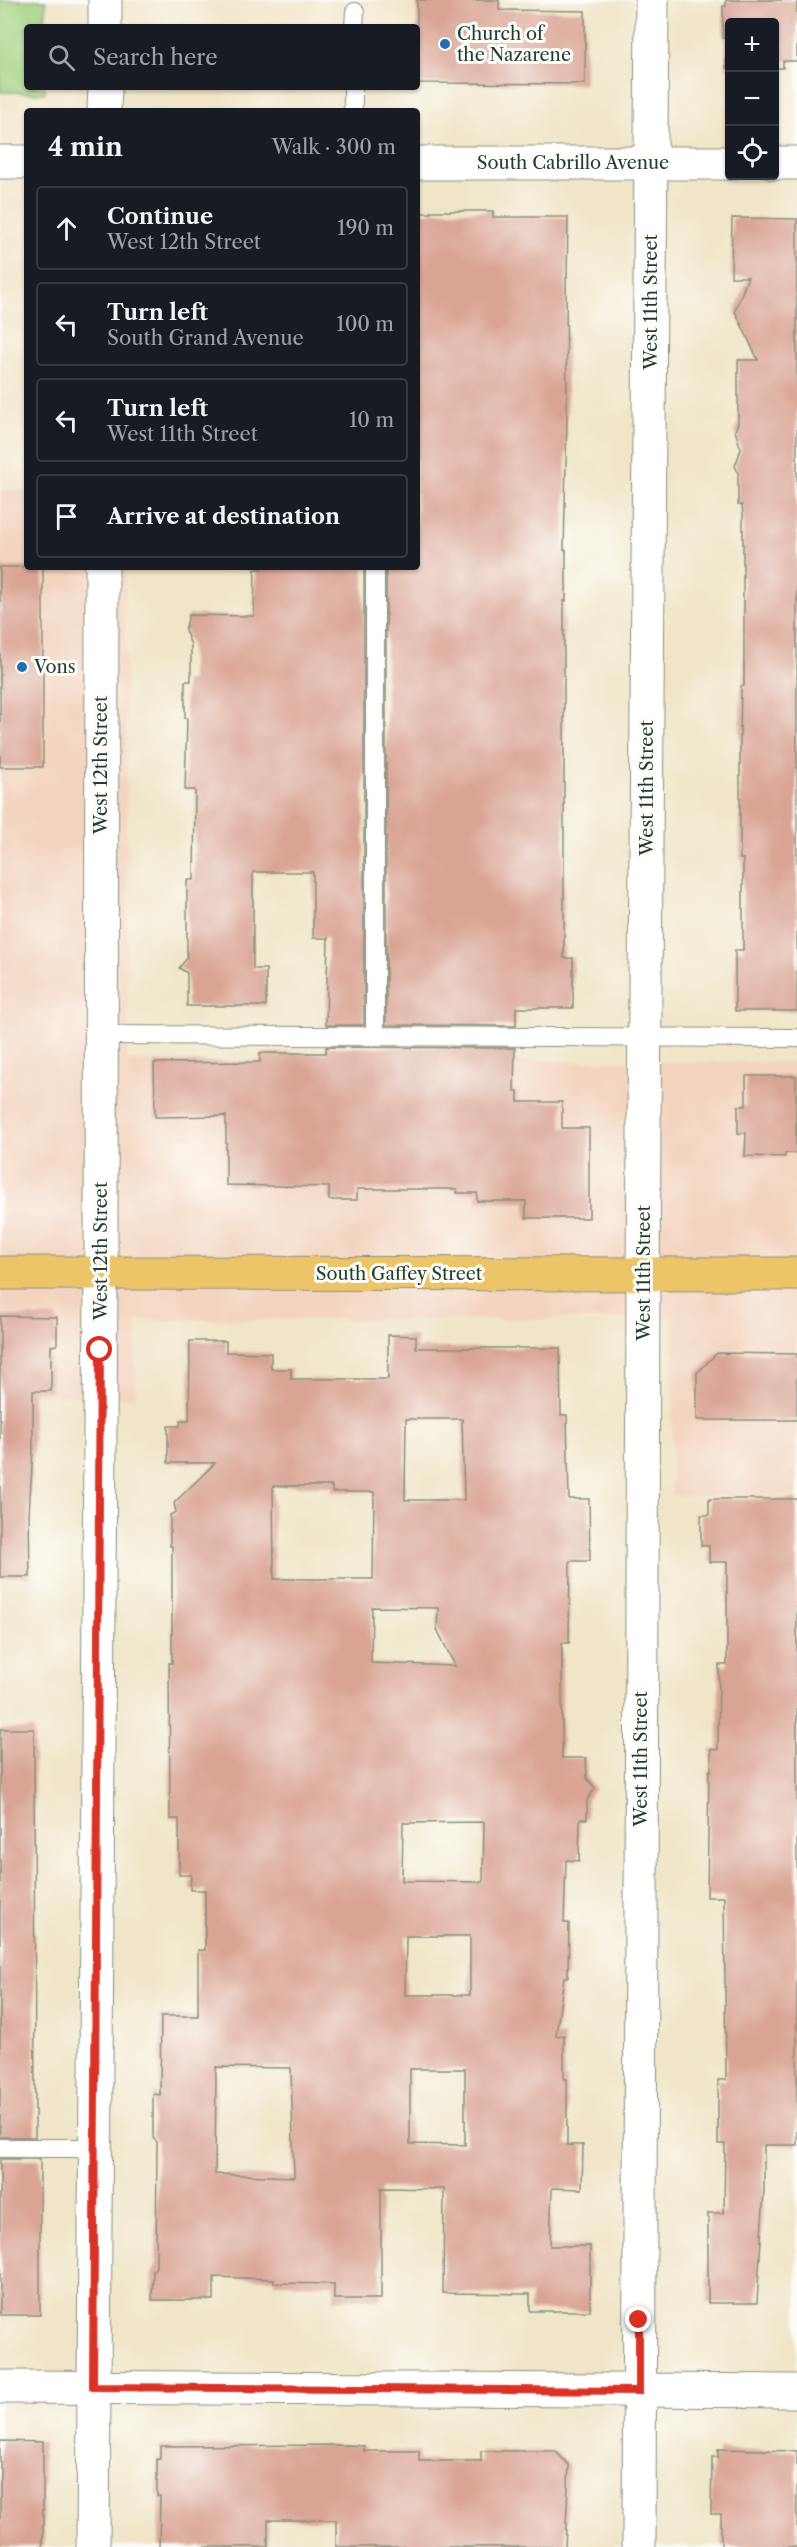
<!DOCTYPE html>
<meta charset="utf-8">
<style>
:root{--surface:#171b24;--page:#242831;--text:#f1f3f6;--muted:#9ea1a6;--line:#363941}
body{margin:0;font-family:"Libre Caslon Text",serif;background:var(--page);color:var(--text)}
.controls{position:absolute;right:18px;top:18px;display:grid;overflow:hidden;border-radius:6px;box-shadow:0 2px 4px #0004}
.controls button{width:54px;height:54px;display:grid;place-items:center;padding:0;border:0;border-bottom:2px solid var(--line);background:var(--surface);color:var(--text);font:30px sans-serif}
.stop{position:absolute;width:18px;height:18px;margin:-14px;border:4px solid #d93025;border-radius:50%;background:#fff}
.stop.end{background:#d93025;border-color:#fff;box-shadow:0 2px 6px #0008}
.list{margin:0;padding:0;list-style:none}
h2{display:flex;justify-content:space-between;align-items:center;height:78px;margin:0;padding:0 24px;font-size:26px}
h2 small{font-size:20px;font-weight:400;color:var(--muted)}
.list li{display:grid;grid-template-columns:39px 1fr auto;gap:18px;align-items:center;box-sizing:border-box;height:84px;margin:0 12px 12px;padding:0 12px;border:2px solid var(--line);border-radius:6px}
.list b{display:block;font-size:22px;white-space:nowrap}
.list p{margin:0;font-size:20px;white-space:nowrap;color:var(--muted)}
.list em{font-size:20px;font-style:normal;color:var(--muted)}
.icon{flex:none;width:33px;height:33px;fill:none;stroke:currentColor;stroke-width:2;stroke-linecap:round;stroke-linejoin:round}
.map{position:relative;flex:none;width:797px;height:2547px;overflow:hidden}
.search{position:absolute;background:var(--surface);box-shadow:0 2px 4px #0004;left:24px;top:24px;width:396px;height:66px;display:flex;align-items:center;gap:15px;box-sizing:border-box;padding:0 21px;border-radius:6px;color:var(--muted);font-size:22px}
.panel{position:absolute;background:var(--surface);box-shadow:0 2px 4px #0004;left:24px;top:108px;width:396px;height:462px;border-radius:6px}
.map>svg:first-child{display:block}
</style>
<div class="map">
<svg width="797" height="2547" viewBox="0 0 797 2547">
<rect width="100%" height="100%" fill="#fdfcf7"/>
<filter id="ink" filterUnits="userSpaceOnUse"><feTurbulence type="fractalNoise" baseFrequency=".0167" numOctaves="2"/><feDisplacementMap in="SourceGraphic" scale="12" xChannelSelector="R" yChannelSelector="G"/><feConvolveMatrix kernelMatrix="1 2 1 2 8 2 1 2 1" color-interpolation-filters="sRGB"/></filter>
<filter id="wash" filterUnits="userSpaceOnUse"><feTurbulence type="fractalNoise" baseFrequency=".008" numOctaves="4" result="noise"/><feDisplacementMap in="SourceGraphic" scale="24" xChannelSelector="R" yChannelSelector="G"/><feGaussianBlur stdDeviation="1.35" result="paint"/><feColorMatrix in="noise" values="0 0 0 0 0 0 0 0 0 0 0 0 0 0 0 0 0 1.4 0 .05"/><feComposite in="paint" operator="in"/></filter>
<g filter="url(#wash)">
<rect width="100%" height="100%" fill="#f0e5c8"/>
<polygon fill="#f3d4bf" points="0,490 27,490 27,567 125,567 128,1061 797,1062 797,1496 671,1496 674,1319 137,1320 135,1398 0,1394"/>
<polygon fill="#a1d180" stroke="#60875a" stroke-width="1.5" points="0,0 46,0 45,27 27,27 27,87 45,87 45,93 0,92"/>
<g id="blocks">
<g fill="#d9a494" fill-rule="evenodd">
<polygon points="417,0 499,0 499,10 585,11 585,84 417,83"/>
<polygon points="726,0 797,0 797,61 783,61 783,68 774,68 774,22 729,22 729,68 726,68 726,38 723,38 723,6 726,6"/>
<polygon points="431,211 493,211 493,217 568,217 567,278 566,278 567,417 564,550 566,550 566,601 564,601 564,958 573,958 573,1008 516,1008 516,1026 386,1025 386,567 417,568 417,213 431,213"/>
<polygon points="732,218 797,219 797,1011 735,1011 735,950 743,950 743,859 740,859 740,740 741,686 744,686 744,601 743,601 743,515 742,505 738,505 738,472 735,466 741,449 735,431 738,423 738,360 758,360 735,311 748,277 731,277"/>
<rect x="0" y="567" width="43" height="200"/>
<polygon points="262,567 364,567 364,1025 326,1025 328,938 313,938 313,872 253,872 253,969 266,969 266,1006 187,1006 187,973 179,968 187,958 187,880 194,880 195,790 185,790 187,718 185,718 185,681 191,681 191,645 185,630 189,615 254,616 255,569 262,569"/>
<polygon points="326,1047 515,1048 514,1091 518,1091 518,1102 562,1102 562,1128 589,1128 589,1218 526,1218 526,1201 477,1201 477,1193 457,1193 457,1189 357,1189 357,1200 329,1200 329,1187 226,1185 226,1116 155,1117 154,1063 260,1062 260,1053 326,1053"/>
<polygon points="746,1076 796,1076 796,1153 785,1153 785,1157 745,1156 746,1133 738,1133 738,1106 746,1106"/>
<polygon points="0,1316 57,1317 57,1345 51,1346 51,1391 33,1391 33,1450 29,1513 30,1577 0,1577"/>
<path d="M388,1335l28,1v12h144l1,67h6l2,84h20l1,62h-20l-1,82h-7v115h24l1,20 8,10 -8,12v19h-7l-1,42 -13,-1 -2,63h5l-1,54h-4l-8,59 8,-1v44h3v66h16l-1,44 -30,-1 -2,58h40v65h-60v-17l-87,-1 1,-104 -63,-1v111h-47v-15l-60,-1v-4l-60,-2v23h-62l1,-29 3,-4 1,-125 -4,-4v-44l7,1 1,-79h37v-66h7v-60h-15l1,-15h-12v-56h-9l-1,-156h3v-117h-2v-31l6,-3 -2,-9 41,-40h-47v-37h12v-5h9l1,-80h36v11l45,1v16h20v10h97zM406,1419h56l2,81h-59zM273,1486h59v6h42l-1,87h-99zM372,1607l66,1 -1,21 18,37 -84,-3zM484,1822l-1,60 -81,-1 1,-58zM406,1936h64v59h-65zM216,2067l75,1 3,109 -79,-3zM410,2069h55v76l-55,-1z"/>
<polygon points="717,1353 797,1354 797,1420 697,1420 697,1373"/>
<polygon points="709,1499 797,1499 797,2145 764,2145 764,2190 757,2303 708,2303 708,2213 724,2213 725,2144 718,2144 718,2080 726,2080 724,1897 707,1897 709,1771 711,1771 711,1749 718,1750 719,1665 727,1665 727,1562 709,1562 709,1546 701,1546 701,1515 709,1515"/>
<polygon points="0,1729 34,1729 35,2137 0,2137"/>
<rect x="0" y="2159" width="40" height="156"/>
<polygon points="0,2441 43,2442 43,2547 0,2547"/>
<polygon points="349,2445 364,2446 364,2451 419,2451 419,2461 481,2461 481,2451 555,2451 569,2465 565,2547 336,2547 336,2520 268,2520 268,2547 159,2547 160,2496 157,2496 157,2459 160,2459 160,2446"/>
<polygon points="718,2449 797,2451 797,2547 721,2547 721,2514 711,2514 712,2457 718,2457"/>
</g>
</g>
</g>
<g filter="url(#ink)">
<use href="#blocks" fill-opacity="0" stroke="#88917e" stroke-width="1.5"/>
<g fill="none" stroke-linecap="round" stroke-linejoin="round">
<g stroke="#88917e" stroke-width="20">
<g id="service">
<polyline points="354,27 355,12"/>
<polyline points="353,111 353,87"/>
<polyline points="375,567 375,1036"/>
<polyline points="101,1035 797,1038"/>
<polyline points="0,2148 94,2148"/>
</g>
</g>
<g stroke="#88917e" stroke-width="35">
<g id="minor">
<polyline points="0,2387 797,2391"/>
<polyline points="639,2547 643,1274 652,0"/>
</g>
</g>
<g stroke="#88917e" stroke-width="35">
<g id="tertiary">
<polyline points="105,27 105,0"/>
<polyline points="104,111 105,87"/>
<polyline points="0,162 27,162"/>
<polyline points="417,163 730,163"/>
<polyline points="774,163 797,163"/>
<polyline points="93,2547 101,1273 102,567"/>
</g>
</g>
<g stroke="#88917e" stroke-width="35">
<polyline id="primary" points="0,1273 797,1274"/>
</g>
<use href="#service" stroke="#fff" stroke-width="18"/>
<use href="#minor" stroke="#fff" stroke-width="33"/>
<use href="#tertiary" stroke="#fff" stroke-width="33"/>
<use href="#primary" stroke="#edc569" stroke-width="33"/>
</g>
</g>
<g fill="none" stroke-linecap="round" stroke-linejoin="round" filter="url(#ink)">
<polyline stroke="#d93025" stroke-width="8" points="100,1350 93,2387 639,2391 639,2320"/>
</g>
<g fill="#1f6fb2" stroke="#fdfcf7" stroke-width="2">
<circle cx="445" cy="44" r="6"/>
<circle cx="22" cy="667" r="6"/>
</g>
<g text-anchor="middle" stroke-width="6" stroke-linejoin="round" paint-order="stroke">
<g font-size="18" fill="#1f3d34" stroke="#fdfcf7" text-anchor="start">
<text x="457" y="40">Church of<tspan x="457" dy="21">the Nazarene</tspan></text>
<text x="34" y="673">Vons</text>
</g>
<g font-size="18" fill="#1f3d34" stroke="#fdfcf7">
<text x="573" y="169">South Cabrillo Avenue</text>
<text transform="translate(651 302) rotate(-90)" y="6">West 11th Street</text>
<text transform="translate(101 765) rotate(-90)" y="6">West 12th Street</text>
<text transform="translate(647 788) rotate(-90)" y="6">West 11th Street</text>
<text transform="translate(101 1251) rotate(-90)" y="6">West 12th Street</text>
<text transform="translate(644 1273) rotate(-90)" y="6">West 11th Street</text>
<text x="399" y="1280">South Gaffey Street</text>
<text transform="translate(641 1759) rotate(-90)" y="6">West 11th Street</text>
</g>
</g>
</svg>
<div class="controls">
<button>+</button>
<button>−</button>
<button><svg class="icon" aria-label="locate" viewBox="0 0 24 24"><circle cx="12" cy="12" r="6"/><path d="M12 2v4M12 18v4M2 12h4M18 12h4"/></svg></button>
</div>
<div class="stop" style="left:100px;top:1350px"></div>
<div class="stop end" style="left:639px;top:2320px"></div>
<div class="search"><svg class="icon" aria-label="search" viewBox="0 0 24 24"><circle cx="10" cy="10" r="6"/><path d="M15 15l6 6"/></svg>Search here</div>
<section class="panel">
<h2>4 min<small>Walk · 300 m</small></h2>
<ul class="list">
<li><svg class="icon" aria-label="ahead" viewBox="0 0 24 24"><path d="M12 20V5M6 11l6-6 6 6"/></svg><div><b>Continue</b><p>West 12th Street</p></div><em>190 m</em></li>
<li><svg class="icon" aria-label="left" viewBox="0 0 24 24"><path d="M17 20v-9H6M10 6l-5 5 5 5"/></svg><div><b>Turn left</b><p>South Grand Avenue</p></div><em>100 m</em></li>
<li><svg class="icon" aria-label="left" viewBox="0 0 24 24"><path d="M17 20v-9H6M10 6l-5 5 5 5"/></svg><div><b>Turn left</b><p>West 11th Street</p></div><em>10 m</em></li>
<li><svg class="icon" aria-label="arrive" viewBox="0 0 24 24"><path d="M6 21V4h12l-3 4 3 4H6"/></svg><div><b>Arrive at destination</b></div></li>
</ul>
</section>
</div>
